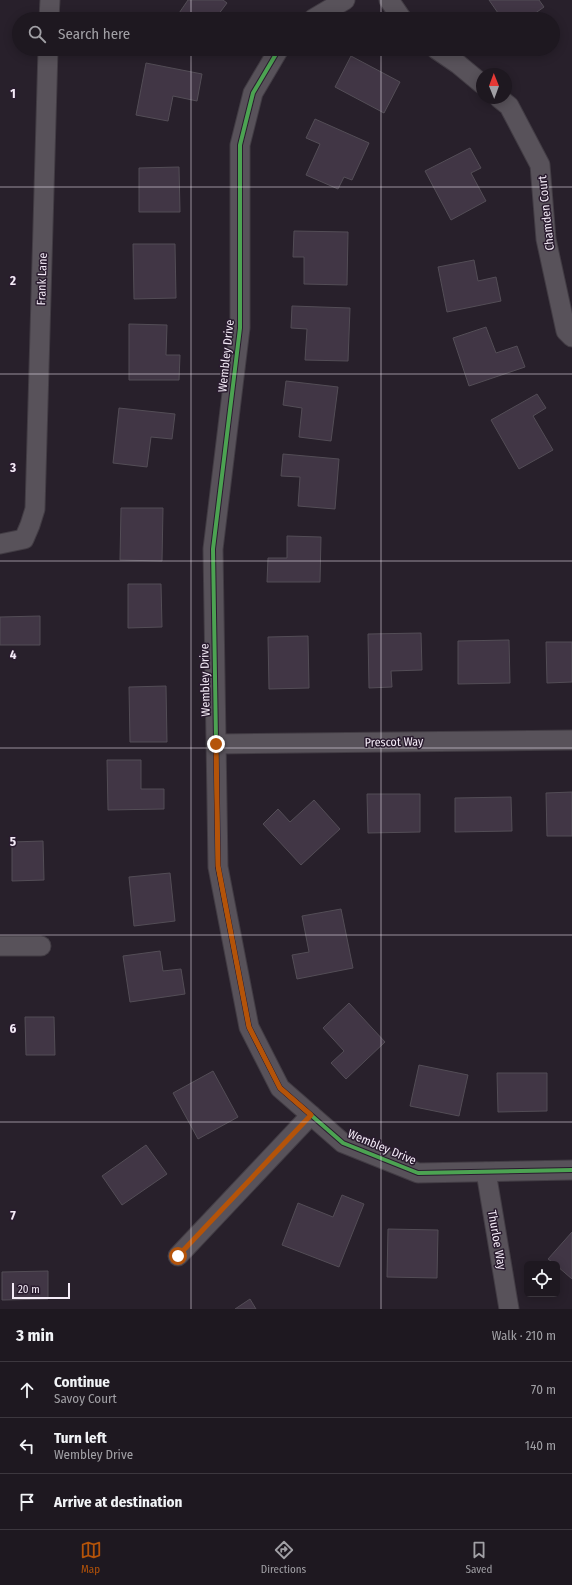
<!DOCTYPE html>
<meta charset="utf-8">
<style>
:root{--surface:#1e1820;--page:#262129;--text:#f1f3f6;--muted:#a1a0a5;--line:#3c373e;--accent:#b45309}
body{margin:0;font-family:"Fira Sans Condensed",sans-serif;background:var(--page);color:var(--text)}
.controls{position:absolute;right:12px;bottom:12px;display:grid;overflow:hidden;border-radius:6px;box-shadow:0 2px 10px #0003}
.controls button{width:36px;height:36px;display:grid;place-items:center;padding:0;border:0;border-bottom:1px solid var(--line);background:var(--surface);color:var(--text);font:20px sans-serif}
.compass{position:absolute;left:476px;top:68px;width:36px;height:36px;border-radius:50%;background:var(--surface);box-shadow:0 2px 10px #0003;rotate:359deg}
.scale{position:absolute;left:12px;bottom:10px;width:58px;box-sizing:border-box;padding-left:4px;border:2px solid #f4ebf7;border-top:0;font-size:11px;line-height:14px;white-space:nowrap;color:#f4ebf7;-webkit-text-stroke:3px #2a1c2f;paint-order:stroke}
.stop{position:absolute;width:12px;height:12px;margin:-9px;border:3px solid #b45309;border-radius:50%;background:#fff}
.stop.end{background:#b45309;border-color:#fff;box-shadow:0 1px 4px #0008}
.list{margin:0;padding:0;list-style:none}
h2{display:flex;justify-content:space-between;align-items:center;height:52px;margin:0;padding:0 16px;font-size:17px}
h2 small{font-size:13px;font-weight:400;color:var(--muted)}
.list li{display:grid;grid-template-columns:26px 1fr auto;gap:12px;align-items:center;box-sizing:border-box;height:56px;padding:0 16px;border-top:1px solid var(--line)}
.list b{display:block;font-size:15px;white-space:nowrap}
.list p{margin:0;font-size:13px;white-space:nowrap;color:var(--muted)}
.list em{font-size:13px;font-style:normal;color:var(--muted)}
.icon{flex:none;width:22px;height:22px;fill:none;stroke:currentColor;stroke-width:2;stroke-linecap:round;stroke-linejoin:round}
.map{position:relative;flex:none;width:572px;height:1309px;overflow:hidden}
.search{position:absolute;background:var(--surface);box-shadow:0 2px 10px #0003;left:12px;right:12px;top:12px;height:44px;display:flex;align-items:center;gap:10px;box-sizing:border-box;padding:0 14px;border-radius:22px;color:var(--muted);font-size:15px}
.sheet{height:220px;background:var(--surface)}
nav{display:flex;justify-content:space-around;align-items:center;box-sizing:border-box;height:56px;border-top:1px solid var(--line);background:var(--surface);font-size:11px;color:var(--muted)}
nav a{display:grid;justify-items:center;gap:2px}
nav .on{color:var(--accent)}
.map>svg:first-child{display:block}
</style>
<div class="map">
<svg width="572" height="1309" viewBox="0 0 572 1309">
<rect width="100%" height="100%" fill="#28202b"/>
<g fill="#413645" stroke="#534d56">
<polygon points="188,0 223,0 227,3 215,19 175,19"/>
<polygon points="489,0 539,0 544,7 527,19 490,19 498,13"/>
<polygon points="351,56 400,82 384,113 335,87"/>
<polygon points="146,63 202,74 197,101 173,96 168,121 136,115"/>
<polygon points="315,119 369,143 352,180 344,177 338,189 306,175 320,144 306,138"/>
<polygon points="470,148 481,168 471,173 486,201 451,220 425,171"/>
<polygon points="179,167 180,212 139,212 139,168"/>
<polygon points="294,231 348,232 347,285 304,284 304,257 293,257"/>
<polygon points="133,244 175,244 176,298 134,299"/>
<polygon points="474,260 478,281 496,277 501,301 447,312 438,267"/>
<polygon points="292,306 350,308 348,361 305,360 307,329 291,328"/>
<polygon points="129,324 167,325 166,355 180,355 179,380 129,380"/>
<polygon points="486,327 496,353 517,346 525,367 469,386 453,338"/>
<polygon points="286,381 338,387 331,441 299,437 302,408 283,405"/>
<polygon points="537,394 546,408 533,416 553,450 519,469 491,420"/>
<polygon points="119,408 175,414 172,439 151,437 147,467 113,463"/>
<polygon points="283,454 339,459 335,509 298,506 300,477 281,476"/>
<polygon points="121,508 163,508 162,561 120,560"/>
<polygon points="287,536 321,537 320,582 267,582 268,558 287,558"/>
<polygon points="128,584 161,584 162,627 128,628"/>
<polygon points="40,616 40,645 0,645 0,617"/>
<polygon points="421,633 422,670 391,671 392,687 369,688 368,634"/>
<polygon points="308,636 309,688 269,689 268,637"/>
<polygon points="509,640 510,683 458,684 458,641"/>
<polygon points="546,642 572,642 572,682 547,683"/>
<polygon points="166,686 167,742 130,742 129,687"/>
<polygon points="107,760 141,760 141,789 164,789 164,809 108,810"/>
<polygon points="572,792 572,836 547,836 546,793"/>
<polygon points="367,794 420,794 420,832 368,833"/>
<polygon points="511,797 512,831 455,832 455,798"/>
<polygon points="314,800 340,829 301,865 263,824 278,809 290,822"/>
<polygon points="43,841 44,880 12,881 12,842"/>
<polygon points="170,873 175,921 134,926 129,877"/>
<polygon points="341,909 353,968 297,979 292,955 309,952 302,916"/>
<polygon points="160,951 163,971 181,969 185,994 130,1002 123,956"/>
<polygon points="349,1003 385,1042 346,1079 331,1063 344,1051 323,1028"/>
<polygon points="25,1017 54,1017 55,1055 26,1055"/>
<polygon points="419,1065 468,1075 459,1116 410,1106"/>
<polygon points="213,1071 238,1117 198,1139 173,1093"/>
<polygon points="497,1073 547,1073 547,1111 498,1112"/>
<polygon points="146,1145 167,1174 122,1205 102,1176"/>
<polygon points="342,1195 364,1204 339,1267 282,1245 298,1203 333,1217"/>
<polygon points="388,1229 438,1230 437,1278 387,1277"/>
<polygon points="572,1232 572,1279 557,1266 557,1264 555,1264 548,1259"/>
<polygon points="48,1271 48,1299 2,1300 2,1272"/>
<polygon points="250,1299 256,1309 235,1309"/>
</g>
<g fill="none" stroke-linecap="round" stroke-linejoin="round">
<g stroke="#423c44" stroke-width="21">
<g id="minor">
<polyline points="389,0 402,19"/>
<polyline points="49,19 50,0"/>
<polyline points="313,19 345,0"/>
<polyline points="279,49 253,93 240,145 240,328 213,549 218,867 249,1027 280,1088 343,1143 418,1173 572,1170"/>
<polyline points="436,49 458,64 482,84"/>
<polyline points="499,98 509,106 540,165 546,239 566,331 572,337"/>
<polyline points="0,544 24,539 30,525 35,509 48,49"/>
<polyline points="216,744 572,740"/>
<polyline points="0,946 41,946"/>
<polyline points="486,1172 509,1309"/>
<polyline points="178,1256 311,1115"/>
</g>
</g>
<use href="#minor" stroke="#58525a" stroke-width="19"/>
<g stroke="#2a1c2f" stroke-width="6">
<polyline id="cycleway" points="279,49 253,93 240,145 240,328 213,549 218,867 249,1027 280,1088 343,1143 418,1173 572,1170"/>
</g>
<use href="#cycleway" stroke="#4ca352" stroke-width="4"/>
</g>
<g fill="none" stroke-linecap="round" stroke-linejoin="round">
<polyline stroke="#b45309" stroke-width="5" points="178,1256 311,1115 280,1088 249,1027 218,866 216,744"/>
</g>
<path fill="none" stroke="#f4ebf7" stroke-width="1" stroke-opacity="0.55" d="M191,0v19M381,0v19M191,49v1260M381,49v1260M0,187h572M0,374h572M0,561h572M0,748h572M0,935h572M0,1122h572"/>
<g text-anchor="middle" stroke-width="3" stroke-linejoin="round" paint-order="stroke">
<g font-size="12" fill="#f4ebf7" stroke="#2a1c2f">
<text transform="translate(546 213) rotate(-96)" y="4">Chamden Court</text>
<text transform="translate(42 279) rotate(-88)" y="4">Frank Lane</text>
<text transform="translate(226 356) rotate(-84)" y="4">Wembley Drive</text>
<text transform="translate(205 680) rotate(-91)" y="4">Wembley Drive</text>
<text transform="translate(394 742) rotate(-1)" y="4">Prescot Way</text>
<text transform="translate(382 1147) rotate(23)" y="4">Wembley Drive</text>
<text transform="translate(497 1240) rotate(80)" y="4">Thurloe Way</text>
</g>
</g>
<g font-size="13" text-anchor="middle" font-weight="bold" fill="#f4ebf7" stroke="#2a1c2f" stroke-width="3" stroke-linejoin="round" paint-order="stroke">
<text x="13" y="98">1</text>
<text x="13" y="285">2</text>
<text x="13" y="472">3</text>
<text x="13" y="659">4</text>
<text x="13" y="846">5</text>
<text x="13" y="1033">6</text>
<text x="13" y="1220">7</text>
</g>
</svg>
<div class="controls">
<button><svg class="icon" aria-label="locate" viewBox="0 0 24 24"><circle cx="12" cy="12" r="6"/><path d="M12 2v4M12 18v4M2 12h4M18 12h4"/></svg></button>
</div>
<svg class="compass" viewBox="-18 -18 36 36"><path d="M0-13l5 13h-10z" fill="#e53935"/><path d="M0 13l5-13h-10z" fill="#a1a0a5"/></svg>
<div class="scale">20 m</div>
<div class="stop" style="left:178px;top:1256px"></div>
<div class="stop end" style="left:216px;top:744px"></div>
<div class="search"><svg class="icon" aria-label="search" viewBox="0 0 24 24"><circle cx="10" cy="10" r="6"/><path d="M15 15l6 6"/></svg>Search here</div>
</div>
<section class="sheet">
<h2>3 min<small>Walk · 210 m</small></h2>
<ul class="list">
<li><svg class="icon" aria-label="ahead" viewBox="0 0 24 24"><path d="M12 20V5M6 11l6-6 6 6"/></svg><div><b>Continue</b><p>Savoy Court</p></div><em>70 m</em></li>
<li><svg class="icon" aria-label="left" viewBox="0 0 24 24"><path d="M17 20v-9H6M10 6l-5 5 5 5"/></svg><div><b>Turn left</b><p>Wembley Drive</p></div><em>140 m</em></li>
<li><svg class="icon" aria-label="arrive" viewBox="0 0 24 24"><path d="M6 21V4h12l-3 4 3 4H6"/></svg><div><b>Arrive at destination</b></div></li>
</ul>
</section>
<nav>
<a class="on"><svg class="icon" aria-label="map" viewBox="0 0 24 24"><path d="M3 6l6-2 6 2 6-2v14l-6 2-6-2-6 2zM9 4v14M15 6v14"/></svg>Map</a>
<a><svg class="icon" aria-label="directions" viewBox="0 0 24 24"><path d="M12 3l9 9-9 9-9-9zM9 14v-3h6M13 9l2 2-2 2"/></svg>Directions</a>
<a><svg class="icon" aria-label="saved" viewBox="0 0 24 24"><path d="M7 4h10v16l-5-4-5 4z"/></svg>Saved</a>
</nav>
